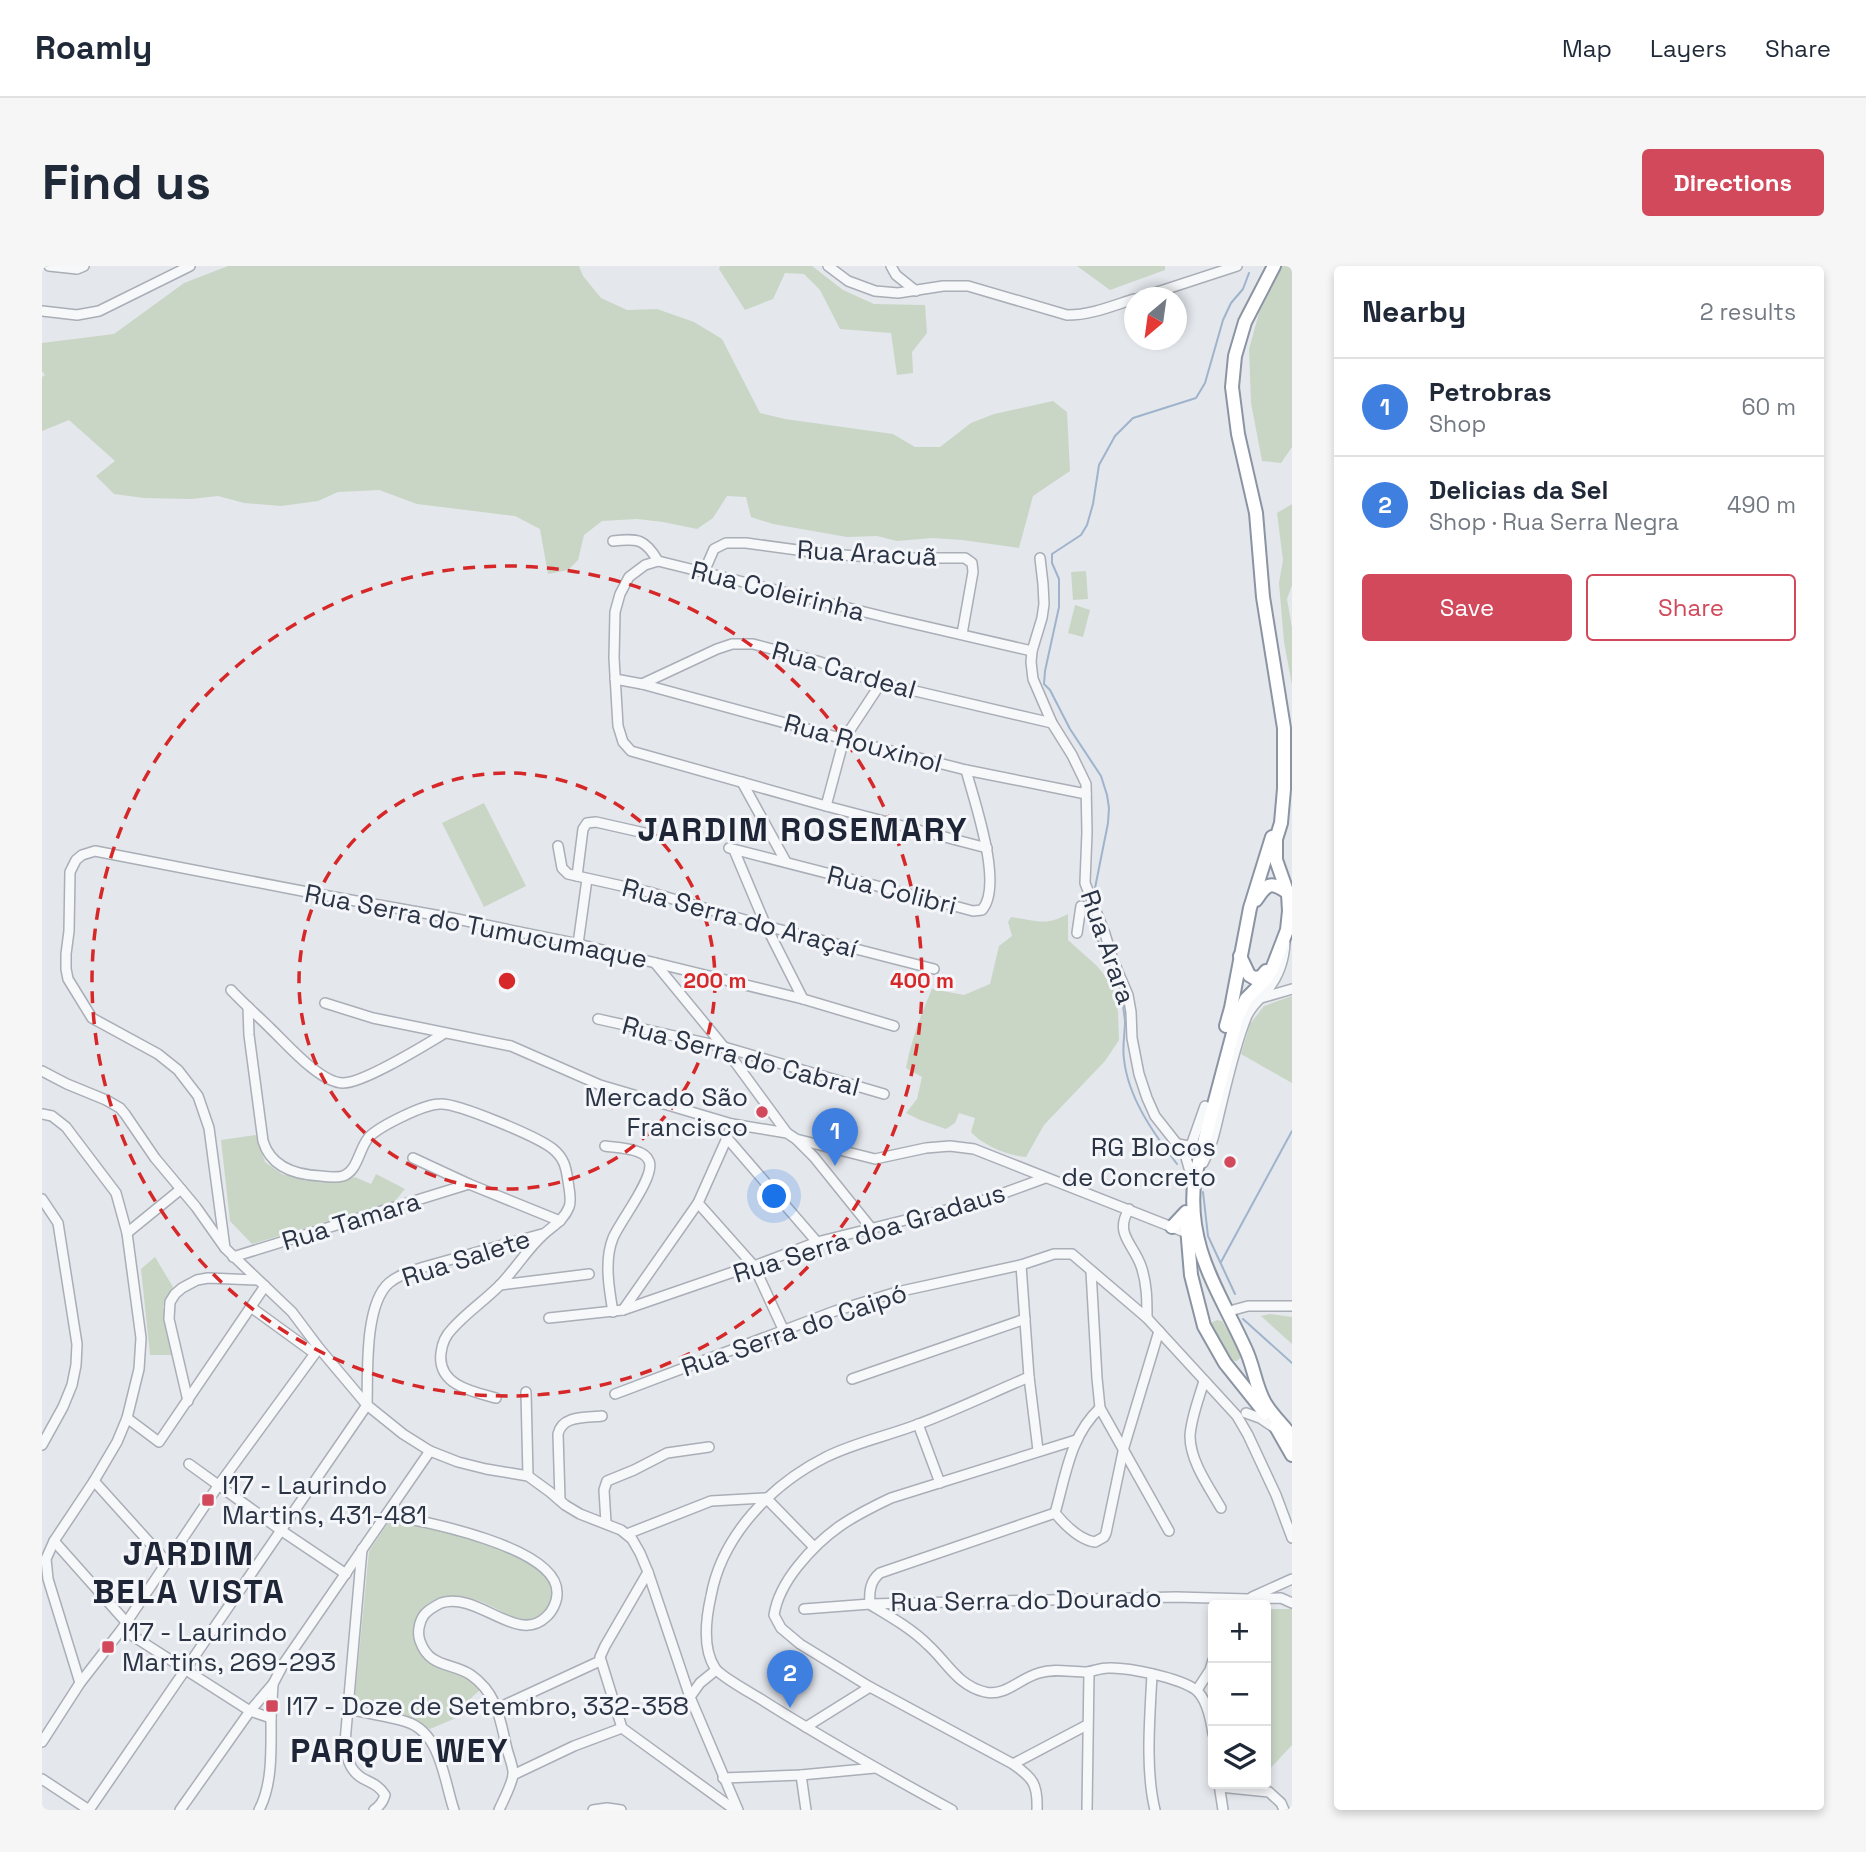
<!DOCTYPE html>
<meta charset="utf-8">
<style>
:root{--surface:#fff;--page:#f6f6f7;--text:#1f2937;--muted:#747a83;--line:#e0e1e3;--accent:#d1495b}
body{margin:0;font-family:"Space Grotesk",sans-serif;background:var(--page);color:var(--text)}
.controls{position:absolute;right:21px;bottom:21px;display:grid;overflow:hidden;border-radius:7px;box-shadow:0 4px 10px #0003}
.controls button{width:63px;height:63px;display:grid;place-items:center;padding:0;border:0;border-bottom:2px solid var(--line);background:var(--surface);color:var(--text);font:35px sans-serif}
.compass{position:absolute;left:1082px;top:21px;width:63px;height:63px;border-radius:50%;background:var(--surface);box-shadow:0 4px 10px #0003;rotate:209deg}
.you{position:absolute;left:733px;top:931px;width:24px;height:24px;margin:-18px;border:5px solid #fff;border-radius:50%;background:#1a73e8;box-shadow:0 0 0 10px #1a73e833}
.badge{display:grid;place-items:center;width:46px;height:46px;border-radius:50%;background:var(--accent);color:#fff;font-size:23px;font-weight:700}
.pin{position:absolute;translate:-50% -58px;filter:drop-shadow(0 2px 4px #0008)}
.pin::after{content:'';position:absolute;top:37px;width:24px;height:21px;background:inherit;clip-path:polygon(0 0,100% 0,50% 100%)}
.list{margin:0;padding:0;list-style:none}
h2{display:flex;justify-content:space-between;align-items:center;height:91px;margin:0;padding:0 28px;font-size:30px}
h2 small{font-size:23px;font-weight:400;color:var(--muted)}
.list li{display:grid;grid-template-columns:46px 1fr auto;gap:21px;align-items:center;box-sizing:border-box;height:98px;padding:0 28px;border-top:2px solid var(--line)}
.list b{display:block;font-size:26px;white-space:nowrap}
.list p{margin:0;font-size:23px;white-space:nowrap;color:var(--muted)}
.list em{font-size:23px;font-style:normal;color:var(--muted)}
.actions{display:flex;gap:14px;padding:21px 28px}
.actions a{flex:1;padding:16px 0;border:2px solid var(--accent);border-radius:7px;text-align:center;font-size:24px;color:var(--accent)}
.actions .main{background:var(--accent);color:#fff}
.icon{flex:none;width:38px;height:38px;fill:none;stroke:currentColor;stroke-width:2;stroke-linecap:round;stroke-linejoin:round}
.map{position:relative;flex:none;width:1250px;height:1544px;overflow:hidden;border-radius:7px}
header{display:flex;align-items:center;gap:42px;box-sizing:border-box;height:98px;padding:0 35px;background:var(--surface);border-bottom:2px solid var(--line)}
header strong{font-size:33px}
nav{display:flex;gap:38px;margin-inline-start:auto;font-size:24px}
.intro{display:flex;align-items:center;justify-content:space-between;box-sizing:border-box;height:168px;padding:0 42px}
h1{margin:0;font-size:49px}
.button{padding:18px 32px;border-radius:7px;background:var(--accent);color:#fff;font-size:24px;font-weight:700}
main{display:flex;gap:42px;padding:0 42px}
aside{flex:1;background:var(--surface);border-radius:7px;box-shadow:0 4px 10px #0003}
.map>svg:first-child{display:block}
</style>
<header>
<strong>Roamly</strong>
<nav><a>Map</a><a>Layers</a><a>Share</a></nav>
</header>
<div class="intro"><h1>Find us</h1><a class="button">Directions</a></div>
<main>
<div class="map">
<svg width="1250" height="1544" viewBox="0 0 1250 1544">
<rect width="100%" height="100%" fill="#e4e7ec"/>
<g fill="#c9d6c5">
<polygon points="186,0 537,0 541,10 559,32 585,44 615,43 652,56 680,73 718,147 743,153 851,168 873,181 898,181 929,157 952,148 1011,135 1025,146 1028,205 991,230 977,282 920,274 890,272 855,275 835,270 805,271 731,258 709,251 704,231 685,230 671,252 655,263 621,256 595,253 560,255 542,269 536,294 526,304 506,308 498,263 473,250 375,238 337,224 296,226 276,235 239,240 202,237 176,230 149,233 102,232 72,228 54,210 73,195 27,154 0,165 0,111 3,109 0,105 0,77 72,68 142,17"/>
<polygon points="678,0 770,0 801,24 832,38 883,39 885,67 870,86 871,107 855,109 849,67 798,63 778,24 762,8 743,7 731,33 703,44 677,3"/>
<polygon points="1035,0 1123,0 1123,4 1068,24"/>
<polygon points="1240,0 1250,0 1250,181 1239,197 1220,195 1209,137 1207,83 1217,47"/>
<polygon points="1250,238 1250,319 1245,333 1250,362 1250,419 1242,376 1237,317 1241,294 1235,247"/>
<polygon points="1044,305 1046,333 1031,334 1029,306"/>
<polygon points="1033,339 1048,344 1041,371 1026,367"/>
<polygon points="442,537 484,620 442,641 400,557"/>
<path d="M1026,648v26l29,26 16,20 5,26 1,28 -14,21 -61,64 -18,32c-17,-1 -44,-12 -55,-25l4,-14 -16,-5 -4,10 -9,6 -26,-9 -14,-7 11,-14 5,-22 -16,-9c5,-27 15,-54 26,-79l32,6 26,-11 9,-38 13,-10 -4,-14 3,-5c25,3 33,10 57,-3z"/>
<polygon points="1250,730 1250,817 1199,788 1208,758 1222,740"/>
<polygon points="214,869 223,896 240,908 265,915 302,915 313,911 329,918 334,908 363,923 353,935 210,978 188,955 179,874"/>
<polygon points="113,991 131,1021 121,1040 131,1089 108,1089 99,1003"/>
<polygon points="1228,1048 1250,1051 1250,1078 1219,1050"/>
<polygon points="1175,1054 1180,1055 1200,1087 1198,1092 1195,1095 1186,1094 1168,1062 1169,1057"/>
<path d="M352,1253c36,9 73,16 108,29 8,3 18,5 25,9 15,10 32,29 23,48 -4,8 -12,14 -21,16 -13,2 -23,-8 -34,-13 -18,-10 -47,-18 -66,-5 -7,5 -12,13 -14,22 -2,11 0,21 7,30 10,13 24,13 37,19 8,4 16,10 21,16l-10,9 -7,16 -33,14c-10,-5 -20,-11 -31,-14 -14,-4 -38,-3 -44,-19l14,-145 21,-31z"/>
<polygon points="1224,1343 1250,1343 1250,1479 1224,1507 1224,1450 1228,1414 1224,1375"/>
</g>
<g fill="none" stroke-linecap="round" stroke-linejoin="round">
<g stroke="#9fb4cc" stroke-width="2">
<polyline points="1052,627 1066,557 1067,542 1065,529 1059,510 1028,463 1008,424 1002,418 1003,405 1017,341 1017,313 1010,297 1010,288 1039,269 1045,259 1051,238 1057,199 1073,170 1091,152 1154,132 1163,117 1181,54 1189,37 1201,23 1207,7"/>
<polyline points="1053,655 1055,673 1069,699"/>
<path d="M1079,723c1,11 3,22 4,32 0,13 -3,26 -1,38 4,39 30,75 53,105"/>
<polyline points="1161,926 1166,970 1193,1028"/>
<polyline points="1179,996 1250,865"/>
<polyline points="1201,1053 1250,1097"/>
</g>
<g stroke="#a9aeb7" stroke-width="12">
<g id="minor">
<polyline points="7,0 35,3 42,0"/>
<path d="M786,0l20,15 27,10 23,2 45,-7h25l99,29c24,0 45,-9 67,-16"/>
<polyline points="849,0 854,9 874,25"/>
<polyline points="1097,32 1195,0"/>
<polyline points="0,45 35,49 57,45 148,0"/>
<path d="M571,275c25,-3 32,-2 45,20"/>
<polyline points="998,292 1001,318 1002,338 1000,352 990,385 989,396 991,413 1010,457 1030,489 1044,518 1045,566 1043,617 1063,668 1071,694 1086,729 1089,746 1090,772 1097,808 1105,832 1113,850 1143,888 1147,902"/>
<polyline points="662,306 672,283 684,277 704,277 785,288 846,292 923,292 930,297 931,306 920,368"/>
<polyline points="573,413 600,418 802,473 924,504 1044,528"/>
<polyline points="600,418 675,383 690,378 711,378 775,395 839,417 1010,457"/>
<polyline points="700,516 744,596"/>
<polyline points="784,540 802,473 839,417"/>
<polyline points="516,580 520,602 526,608 607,626 724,660 892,703"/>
<path d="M687,582l218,56 26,7 9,-1c22,-25 -8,-109 -16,-140"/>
<polyline points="945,582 784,540 589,485 581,476 576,460 572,392 573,346 578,328 587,311 603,299 616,295 847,352 990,385"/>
<polyline points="692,584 724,660 761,733"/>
<polyline points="535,610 541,563 545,557 554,556 607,568"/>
<polyline points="1035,667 1039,640"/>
<polyline points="536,678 545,613"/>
<polyline points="613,697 682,781 745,867"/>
<path d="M189,724c12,13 26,25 39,38 16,15 50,55 73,55 21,0 82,-38 102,-50"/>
<polyline points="1219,732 1250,723"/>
<polyline points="283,737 331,752 469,780 558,819 690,858 745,867 754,873 833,893 884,882 908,880 932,883 1145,967"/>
<path d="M206,741l1,28 14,106c8,27 33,34 58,35 7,1 15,2 22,0 15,-5 16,-28 26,-39 11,-11 55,-33 71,-33 18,-1 98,33 113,45 11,9 13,18 15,32 1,8 4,19 1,26 -5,13 -15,18 -25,27 -17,15 -29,36 -45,52 -15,15 -33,27 -47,43 -6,6 -10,15 -11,24 -4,32 32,39 55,45"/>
<polyline points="556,753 682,781 842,828"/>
<polyline points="0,805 25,818 64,834 78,842 83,848 113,892 154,941 183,982 250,1046 277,1082 325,1139 361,1168 388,1185 416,1196 444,1203 486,1210 508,1226 523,1239 538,1248 579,1264 590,1273 598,1287 606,1306 648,1431 696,1544"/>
<polyline points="0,848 10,850 24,861 74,927 85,967 99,1072 97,1103 85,1152 75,1176 52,1215 12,1275 4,1293 6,1313 38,1417"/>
<polyline points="685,872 775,976"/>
<polyline points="755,874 772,891 830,963"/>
<polyline points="1136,878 1146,880 1150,877 1163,840"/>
<path d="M563,880c12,2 39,2 44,15 7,15 -29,60 -36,77 -9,22 -4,51 0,74"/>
<polyline points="371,892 427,918 518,955"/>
<path d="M1161,897c10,-18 13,-37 18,-57 7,-29 14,-60 25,-88 5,-13 15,-19 23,-30 10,-13 15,-28 16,-45"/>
<polyline points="0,933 16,957 35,1078 34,1099 30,1119 21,1141 0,1179"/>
<polyline points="656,937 712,1000 741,1063"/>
<path d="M1087,943c-15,25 4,34 12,57 6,17 6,34 6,52"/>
<polyline points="85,967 139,923"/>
<polyline points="183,982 167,862 156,830 136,804 116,788 50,752 26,713 24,703 24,688 27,665 28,606 34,594 40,589 53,585 286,630 410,652 536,678 761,733 852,760"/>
<polyline points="191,991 427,918"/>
<polyline points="979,999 987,1111 996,1184"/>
<polyline points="1049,1005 1055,1112 1058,1142 1127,1265"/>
<polyline points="458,1019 547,1008"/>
<polyline points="210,1042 272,1087"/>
<polyline points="581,1044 656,937 685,872 690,858"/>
<polyline points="1184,1046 1206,1040 1250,1040"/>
<polyline points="507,1052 581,1044 694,1005 712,1000 775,976 940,935 1003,912"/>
<polyline points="810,1113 983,1053"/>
<path d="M1162,1115c-5,17 -13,37 -14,55 0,25 19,51 31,72"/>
<polyline points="484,1126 486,1210"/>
<polyline points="573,1128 793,1045 855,1026 979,999 1012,988 1030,988 1105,1052 1195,1150 1206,1169 1234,1229 1250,1272"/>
<polyline points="146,1135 127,1053 128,1036 133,1028 140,1022 155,1014 166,1012 216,1014"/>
<path d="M325,1139c1,-31 -3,-100 22,-122 9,-8 23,-12 35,-16l118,-33"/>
<polyline points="1204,1147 1218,1152 1236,1164"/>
<polyline points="85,1152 117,1176 223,1020"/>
<polyline points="876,1158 898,1217"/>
<polyline points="147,1198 240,1265 304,1308"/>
<polyline points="52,1215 125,1296"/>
<polyline points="724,1232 772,1281"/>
<path d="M518,1234l-2,-66c4,-19 28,-16 44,-18"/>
<path d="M1013,1247c10,12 25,27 40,29l9,-5 2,-4 18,-86 35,-116"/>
<path d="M1013,1247c11,-38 15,-77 45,-105"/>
<path d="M345,1249c36,6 173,32 170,79 0,8 -5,18 -11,23 -29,28 -68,-26 -105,-14 -6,3 -13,7 -17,12 -5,7 -7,18 -4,26 10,28 32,21 51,34 27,19 29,45 36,74 2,8 7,19 6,26 -1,9 -10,26 -14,35"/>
<polyline points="564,1257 562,1224 565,1215 592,1204 625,1187 667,1181"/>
<polyline points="585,1268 669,1235 724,1232"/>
<polyline points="12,1275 84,1356"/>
<path d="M320,1283l-17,193c1,14 4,28 17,36 9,5 17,7 23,17 -2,7 -5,11 -11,15"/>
<polyline points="606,1306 563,1380 558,1391 580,1462 693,1544"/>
<polyline points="1210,1331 1250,1313"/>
<path d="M828,1338c-1,-12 0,-23 10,-31l175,-60"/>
<path d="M829,1339c20,12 41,24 57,40 19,17 30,41 57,47 20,5 35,-14 54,-19 16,-5 31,-1 48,-1 7,-1 14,-4 21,-4 20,-1 72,10 88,22 11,9 15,30 17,44"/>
<polyline points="762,1343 828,1338 1134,1331 1206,1333 1239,1332 1250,1337"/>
<polyline points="80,1363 208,1445 229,1452 231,1418 208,1445 138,1544"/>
<path d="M1110,1408c-2,42 -7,95 3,136"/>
<polyline points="231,1418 242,1397 388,1185"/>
<polyline points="1155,1424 1168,1404 1171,1394"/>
<polyline points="648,1431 658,1417 674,1404"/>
<polyline points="456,1442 558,1395"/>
<path d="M307,1443c19,5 40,7 58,13 34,11 37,59 47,88"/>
<polyline points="764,1461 828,1421"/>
<polyline points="0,1476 38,1417 80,1363 176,1220 277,1082"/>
<polyline points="971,1498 1045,1459"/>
<polyline points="471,1509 532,1480 580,1462"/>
<polyline points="759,1509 764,1544"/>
<polyline points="681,1512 759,1509 833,1502"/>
<polyline points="0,1513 47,1544"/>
<polyline points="1177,1518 1181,1544"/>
<polyline points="1178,1521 1227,1526 1239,1537 1242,1544"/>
<polyline points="47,1544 325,1139"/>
<path d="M217,1544c14,-26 12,-63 12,-92"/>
<polyline points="551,1544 565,1542 579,1544"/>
<path d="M910,1544c-66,-36 -130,-72 -193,-112 -10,-6 -39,-22 -44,-30 -13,-20 -9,-50 -4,-72 11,-61 61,-112 115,-139 28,-14 61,-21 90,-32 38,-14 75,-32 113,-48"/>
<path d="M995,1544c1,-26 -4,-32 -24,-46l-143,-77 -70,-43 -19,-16 -7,-13c3,-19 12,-34 24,-49 28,-35 53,-49 93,-68l185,-58"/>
<polyline points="1045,1544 1047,1406"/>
</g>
</g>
<g stroke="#8b94a3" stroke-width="16">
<g id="highway">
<path d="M1232,0l-29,56 -10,34 -3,31 6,47 18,79 7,84 21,131v61l-3,34 -5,16v21l12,34 1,17 -2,19 -15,39 -6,10 -20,20 -9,19 -42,158c-10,69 23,113 50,172 9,18 10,38 20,55 7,12 19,23 27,34"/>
<path d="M1214,634c11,-17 15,-19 32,-7"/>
<polyline points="1198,690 1207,709 1212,712 1219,711 1224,705"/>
<polyline points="1184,760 1189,742 1208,642 1230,571"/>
<polyline points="1144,949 1149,1009 1162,1060 1183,1097 1223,1147"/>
<polyline points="1130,961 1144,946"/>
<polyline points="1234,1161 1250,1189"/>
</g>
</g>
<use href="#minor" stroke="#f7f8fa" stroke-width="9"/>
<use href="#highway" stroke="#fff" stroke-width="12"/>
</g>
<g fill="none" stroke="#d62828" stroke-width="3.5" stroke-dasharray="12 9">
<circle cx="465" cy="715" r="208"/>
<circle cx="465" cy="715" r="415"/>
</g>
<g fill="#d1495b" stroke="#f4f6f9" stroke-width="2.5">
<circle cx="720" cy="846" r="7"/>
<circle cx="1188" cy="896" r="7"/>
<rect x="159" y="1227" width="14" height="14" rx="3.5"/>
<rect x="59" y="1374" width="14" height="14" rx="3.5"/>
<rect x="223" y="1433" width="14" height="14" rx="3.5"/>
</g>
<g text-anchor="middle" stroke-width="6" stroke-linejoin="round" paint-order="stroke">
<g font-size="26" fill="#2b3445" stroke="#f4f6f9">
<text transform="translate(825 287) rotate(3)" y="9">Rua Aracuã</text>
<text transform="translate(736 325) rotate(14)" y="9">Rua Coleirinha</text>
<text transform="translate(802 404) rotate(16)" y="9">Rua Cardeal</text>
<text transform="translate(821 477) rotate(15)" y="9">Rua Rouxinol</text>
<text transform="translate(850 624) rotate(14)" y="9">Rua Colibri</text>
<text transform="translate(698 652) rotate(15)" y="9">Rua Serra do Araçaí</text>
<text transform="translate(434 660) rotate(11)" y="9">Rua Serra do Tumucumaque</text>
<text transform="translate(1066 681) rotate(71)" y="9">Rua Arara</text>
<text transform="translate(699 790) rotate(15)" y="9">Rua Serra do Cabral</text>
<text transform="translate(309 955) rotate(-17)" y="9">Rua Tamara</text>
<text transform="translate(827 967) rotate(-17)" y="9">Rua Serra doa Gradaus</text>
<text transform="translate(424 992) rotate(-18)" y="9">Rua Salete</text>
<text transform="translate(752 1064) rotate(-19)" y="9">Rua Serra do Caipó</text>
<text transform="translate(984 1334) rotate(-1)" y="9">Rua Serra do Dourado</text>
</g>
<g font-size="26" fill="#2b3445" stroke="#f4f6f9" text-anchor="start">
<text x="706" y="840" text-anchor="end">Mercado São<tspan x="706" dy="30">Francisco</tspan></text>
<text x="1174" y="890" text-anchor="end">RG Blocos<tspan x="1174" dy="30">de Concreto</tspan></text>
<text x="180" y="1228">I17 - Laurindo<tspan x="180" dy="30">Martins, 431-481</tspan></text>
<text x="80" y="1375">I17 - Laurindo<tspan x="80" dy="30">Martins, 269-293</tspan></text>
<text x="244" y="1449">I17 - Doze de Setembro, 332-358</text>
</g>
<g font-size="33" font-weight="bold" letter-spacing="2" fill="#1d2536" stroke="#f4f6f9">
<text x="761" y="575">JARDIM ROSEMARY</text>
<text x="147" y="1299">JARDIM<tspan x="147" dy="38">BELA VISTA</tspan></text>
<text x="358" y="1496">PARQUE WEY</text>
</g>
</g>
<circle cx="465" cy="715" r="10" fill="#d62828" stroke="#f4f6f9" stroke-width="3.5"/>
<g font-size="21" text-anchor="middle" font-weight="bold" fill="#d62828" stroke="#f4f6f9" stroke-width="6" stroke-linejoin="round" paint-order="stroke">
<text x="673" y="722">200 m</text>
<text x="880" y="722">400 m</text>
</g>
</svg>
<div class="controls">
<button>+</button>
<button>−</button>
<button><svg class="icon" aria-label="layers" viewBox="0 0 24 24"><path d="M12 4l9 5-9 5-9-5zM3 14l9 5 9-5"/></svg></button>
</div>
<svg class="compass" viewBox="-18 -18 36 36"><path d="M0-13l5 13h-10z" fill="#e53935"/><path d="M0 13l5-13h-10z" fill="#747a83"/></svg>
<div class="you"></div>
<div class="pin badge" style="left:793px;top:900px;background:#3f7fe0">1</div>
<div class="pin badge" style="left:748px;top:1442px;background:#3f7fe0">2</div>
</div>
<aside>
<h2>Nearby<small>2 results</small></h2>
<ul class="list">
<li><span class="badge" style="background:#3f7fe0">1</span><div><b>Petrobras</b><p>Shop</p></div><em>60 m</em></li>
<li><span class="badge" style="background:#3f7fe0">2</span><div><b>Delicias da Sel</b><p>Shop · Rua Serra Negra</p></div><em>490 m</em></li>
</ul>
<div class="actions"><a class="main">Save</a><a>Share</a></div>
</aside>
</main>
